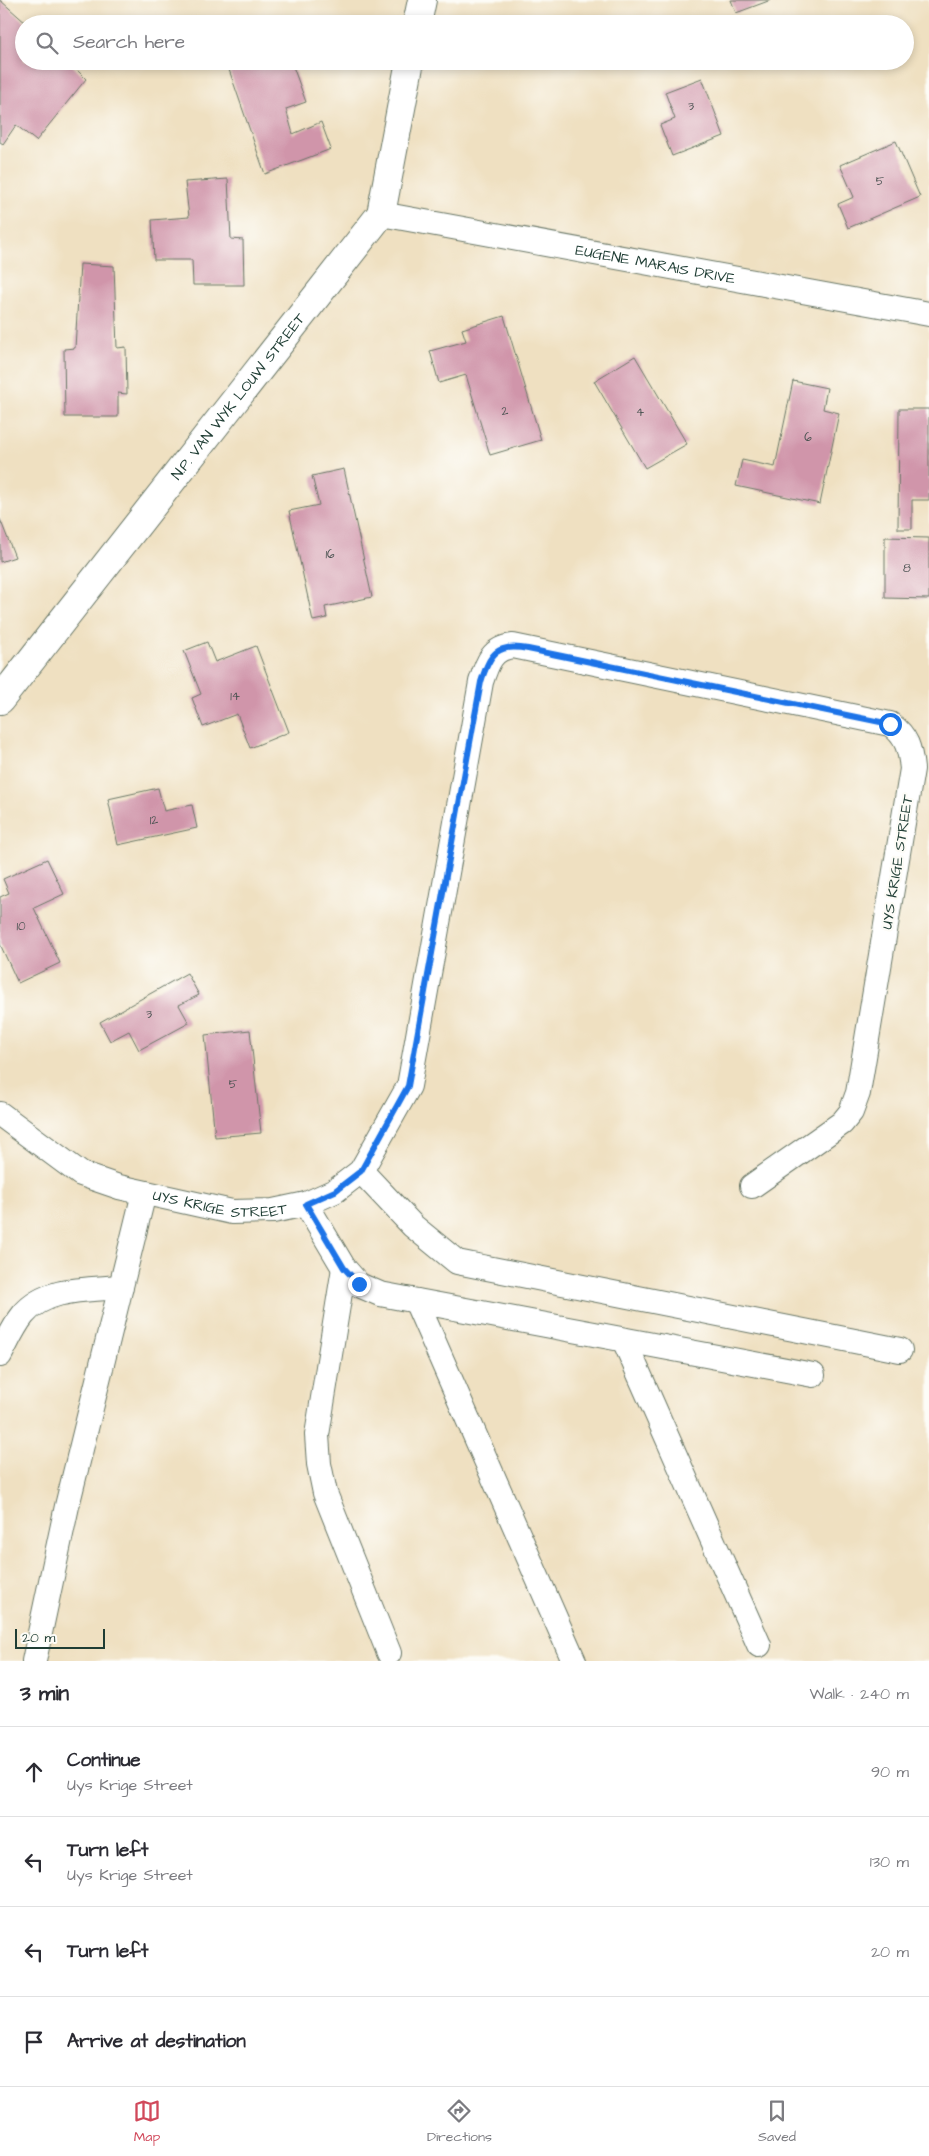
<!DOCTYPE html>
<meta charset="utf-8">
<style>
:root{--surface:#fff;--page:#f7f7f7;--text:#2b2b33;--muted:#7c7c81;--line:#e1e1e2;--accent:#d1495b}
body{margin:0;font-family:"Architects Daughter",sans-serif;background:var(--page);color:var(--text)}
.scale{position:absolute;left:15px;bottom:12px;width:90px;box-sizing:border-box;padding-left:5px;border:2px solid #1f3d34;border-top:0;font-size:14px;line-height:18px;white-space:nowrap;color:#1f3d34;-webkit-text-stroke:4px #fdfcf7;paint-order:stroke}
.stop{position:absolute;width:15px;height:15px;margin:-11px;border:4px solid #1a73e8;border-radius:50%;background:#fff}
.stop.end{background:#1a73e8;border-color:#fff;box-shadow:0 1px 5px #0008}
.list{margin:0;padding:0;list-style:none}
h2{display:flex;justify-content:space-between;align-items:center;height:65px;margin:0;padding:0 20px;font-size:21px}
h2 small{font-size:16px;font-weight:400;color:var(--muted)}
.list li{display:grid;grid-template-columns:32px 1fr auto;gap:15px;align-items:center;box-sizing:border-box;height:90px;padding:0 20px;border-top:1px solid var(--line)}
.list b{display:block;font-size:19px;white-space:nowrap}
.list p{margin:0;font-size:16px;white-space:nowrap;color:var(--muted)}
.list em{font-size:16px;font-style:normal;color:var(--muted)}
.icon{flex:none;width:28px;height:28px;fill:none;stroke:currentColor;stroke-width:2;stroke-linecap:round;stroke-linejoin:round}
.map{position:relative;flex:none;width:929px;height:1661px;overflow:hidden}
.search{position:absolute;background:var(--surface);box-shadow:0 2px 8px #0003;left:15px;right:15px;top:15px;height:55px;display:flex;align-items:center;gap:12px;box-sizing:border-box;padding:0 18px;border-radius:28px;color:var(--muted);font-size:19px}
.sheet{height:425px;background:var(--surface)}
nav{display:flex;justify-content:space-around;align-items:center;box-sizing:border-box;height:70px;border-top:1px solid var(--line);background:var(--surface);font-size:14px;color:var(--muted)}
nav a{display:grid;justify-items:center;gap:2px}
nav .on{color:var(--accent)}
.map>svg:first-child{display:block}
</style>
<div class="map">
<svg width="929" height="1661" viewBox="0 0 929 1661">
<rect width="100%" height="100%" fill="#fdfcf7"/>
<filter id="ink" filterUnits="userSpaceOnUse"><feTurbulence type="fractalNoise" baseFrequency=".02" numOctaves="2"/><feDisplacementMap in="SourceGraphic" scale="10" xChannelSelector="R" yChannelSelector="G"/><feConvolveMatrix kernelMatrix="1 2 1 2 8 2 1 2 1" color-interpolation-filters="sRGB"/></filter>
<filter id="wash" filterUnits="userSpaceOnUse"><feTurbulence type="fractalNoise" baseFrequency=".0096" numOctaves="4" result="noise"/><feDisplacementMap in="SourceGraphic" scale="20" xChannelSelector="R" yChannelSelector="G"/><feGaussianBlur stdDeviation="1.12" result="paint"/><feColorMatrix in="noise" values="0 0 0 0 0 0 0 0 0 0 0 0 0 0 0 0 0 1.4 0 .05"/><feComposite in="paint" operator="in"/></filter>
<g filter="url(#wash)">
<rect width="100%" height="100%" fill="#efe0c1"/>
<g id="blocks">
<g fill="#d095aa">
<polygon points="0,0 27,24 24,24 24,61 68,61 86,79 36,141 16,125 3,144 0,142"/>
<polygon points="731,0 771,0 736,13"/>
<polygon points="226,61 291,61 306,102 286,109 293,134 321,122 331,149 265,174"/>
<polygon points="702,78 724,136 672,156 660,125 675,119 665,92"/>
<polygon points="896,141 920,197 848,228 838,204 854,197 840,165"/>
<polygon points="228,179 231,239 243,240 244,285 193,285 192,260 154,260 152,220 189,217 185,182"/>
<polygon points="80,264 114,266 117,348 126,347 127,394 118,393 118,417 65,417 64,349 75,348"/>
<polygon points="504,316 541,440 490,455 466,375 439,383 430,351 466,341 462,329"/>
<polygon points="635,356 687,444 645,468 594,381"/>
<polygon points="793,381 827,388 823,409 839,413 820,504 736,486 742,460 775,467"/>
<polygon points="899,409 929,409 929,500 912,500 912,529 898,529"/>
<polygon points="344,469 372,597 325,607 327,618 313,621 289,511 319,505 312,476"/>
<polygon points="0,519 15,557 0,562"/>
<polygon points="885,537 929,538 929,599 885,598"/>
<polygon points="207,642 215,662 256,646 289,732 250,748 237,714 203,727 192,698 201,694 184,651"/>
<polygon points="158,788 164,811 192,805 197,828 118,845 108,799"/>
<polygon points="47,859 64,894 34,908 60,963 18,983 0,944 0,897 9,893 3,879"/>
<polygon points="187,973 199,995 179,1005 189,1023 139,1050 129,1031 110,1041 100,1022"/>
<polygon points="250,1030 261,1133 215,1137 205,1035"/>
</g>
</g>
</g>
<g filter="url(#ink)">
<use href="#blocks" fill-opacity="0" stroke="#687665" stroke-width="1"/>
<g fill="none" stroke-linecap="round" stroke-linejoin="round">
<g stroke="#687665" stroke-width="26">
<g id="minor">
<path id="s1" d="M381,214l548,100"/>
<path id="s2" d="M0,1114l81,60 38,13 113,25 41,-1 33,-7 29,-13 26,-20 48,-85 72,-404c6,-19 11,-34 32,-36l377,78c17,12 20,25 22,45l-54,324 -7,19 -9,11 -90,63"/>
<polyline points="361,1171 413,1226 457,1262 900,1350"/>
<polyline points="306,1204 344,1268 359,1285 380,1294 813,1375"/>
<polyline points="344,1268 317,1435 319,1464 325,1493 389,1653"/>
<polyline points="416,1301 574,1661"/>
<polyline points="624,1340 759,1645"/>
<path d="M0,1355c7,-13 14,-29 23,-40 23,-28 65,-25 98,-28"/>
<polyline points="34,1661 67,1506 144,1193"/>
</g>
</g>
<g stroke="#687665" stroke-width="30">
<g id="tertiary">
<polyline points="417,24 422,0"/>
<path id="s3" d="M0,700l381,-486 29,-153"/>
</g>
</g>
<use href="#minor" stroke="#fff" stroke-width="24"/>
<use href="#tertiary" stroke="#fff" stroke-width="28"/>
</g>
</g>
<g fill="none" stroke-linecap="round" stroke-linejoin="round" filter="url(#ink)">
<path stroke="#1a73e8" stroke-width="6" d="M359,1284l-15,-16 -38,-64 29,-13 26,-20 47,-85 73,-404c9,-29 16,-39 47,-33l362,75"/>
</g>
<g text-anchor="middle" stroke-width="4.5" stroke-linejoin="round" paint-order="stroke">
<g font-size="12" fill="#4b5352">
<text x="691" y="110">3</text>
<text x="880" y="185">5</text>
<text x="505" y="415">2</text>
<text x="640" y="416">4</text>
<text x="808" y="441">6</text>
<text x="330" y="558">16</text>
<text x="907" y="572">8</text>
<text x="235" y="700">14</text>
<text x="154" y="824">12</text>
<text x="21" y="930">10</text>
<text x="149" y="1018">3</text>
<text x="233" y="1088">5</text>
</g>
<g font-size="15" fill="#1f3d34" stroke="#fdfcf7">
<text dy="5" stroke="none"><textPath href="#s1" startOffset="279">EUGENE MARAIS DRIVE</textPath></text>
<text dy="5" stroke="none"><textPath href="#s3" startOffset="386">N.P. VAN WYK LOUW STREET</textPath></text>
<text transform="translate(897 862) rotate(-81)" y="5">UYS KRIGE STREET</text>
<text dy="5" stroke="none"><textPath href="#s2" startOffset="244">UYS KRIGE STREET</textPath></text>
</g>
</g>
</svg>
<div class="scale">20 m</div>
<div class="stop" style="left:890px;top:724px"></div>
<div class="stop end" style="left:359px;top:1284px"></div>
<div class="search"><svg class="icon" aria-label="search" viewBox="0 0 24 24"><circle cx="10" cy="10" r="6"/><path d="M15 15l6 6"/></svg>Search here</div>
</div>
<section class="sheet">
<h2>3 min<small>Walk · 240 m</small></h2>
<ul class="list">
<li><svg class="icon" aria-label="ahead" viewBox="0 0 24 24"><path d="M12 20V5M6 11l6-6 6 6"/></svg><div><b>Continue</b><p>Uys Krige Street</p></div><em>90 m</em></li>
<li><svg class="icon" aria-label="left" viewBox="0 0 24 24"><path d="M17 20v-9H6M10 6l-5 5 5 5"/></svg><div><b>Turn left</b><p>Uys Krige Street</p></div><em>130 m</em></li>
<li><svg class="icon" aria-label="left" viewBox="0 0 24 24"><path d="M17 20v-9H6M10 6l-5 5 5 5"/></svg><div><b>Turn left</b></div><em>20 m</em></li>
<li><svg class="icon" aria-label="arrive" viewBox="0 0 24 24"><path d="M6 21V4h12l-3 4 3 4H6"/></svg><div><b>Arrive at destination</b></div></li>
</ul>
</section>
<nav>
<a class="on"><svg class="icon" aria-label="map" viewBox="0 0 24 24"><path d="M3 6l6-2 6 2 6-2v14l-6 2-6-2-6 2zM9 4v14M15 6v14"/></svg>Map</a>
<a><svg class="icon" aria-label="directions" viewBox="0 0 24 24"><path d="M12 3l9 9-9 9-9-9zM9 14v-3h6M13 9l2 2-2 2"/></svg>Directions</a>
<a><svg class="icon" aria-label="saved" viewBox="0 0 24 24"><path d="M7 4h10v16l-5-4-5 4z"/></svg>Saved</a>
</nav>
